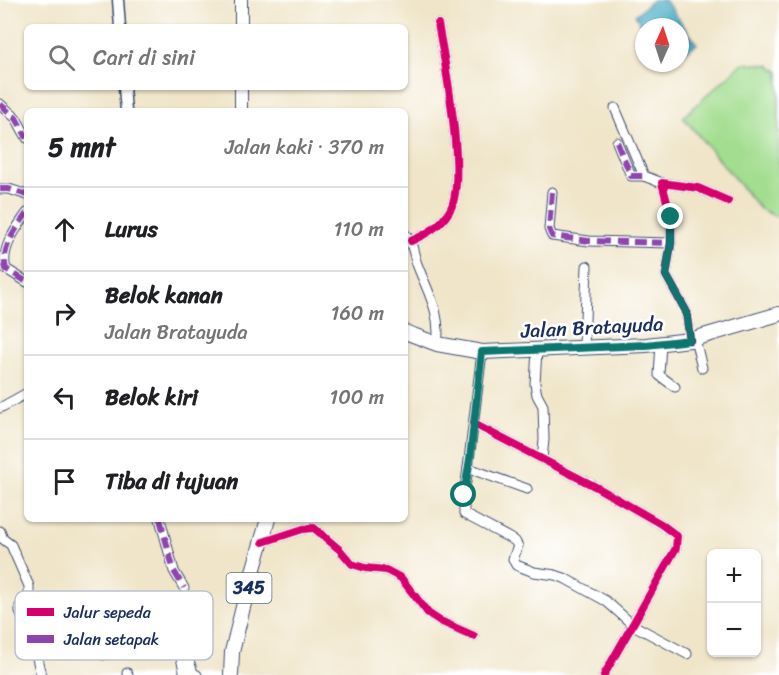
<!DOCTYPE html>
<html lang="id">
<meta charset="utf-8">
<style>
:root{--surface:#fff;--page:#f6f6f6;--text:#202124;--muted:#757577;--line:#e0e0e0}
body{margin:0;font-family:Sriracha,sans-serif;background:var(--page);color:var(--text)}
.controls{position:absolute;right:18px;bottom:18px;display:grid;overflow:hidden;border-radius:9px;box-shadow:0 2px 4px #0004}
.controls button{width:54px;height:54px;display:grid;place-items:center;padding:0;border:0;border-bottom:2px solid var(--line);background:var(--surface);color:var(--text);font:30px sans-serif}
.compass{position:absolute;left:635px;top:18px;width:54px;height:54px;border-radius:50%;background:var(--surface);box-shadow:0 2px 4px #0004;rotate:3deg}
.stop{position:absolute;width:18px;height:18px;margin:-14px;border:4px solid #0f766e;border-radius:50%;background:#fff}
.stop.end{background:#0f766e;border-color:#fff;box-shadow:0 2px 6px #0008}
.list{margin:0;padding:0;list-style:none}
h2{display:flex;justify-content:space-between;align-items:center;height:78px;margin:0;padding:0 24px;font-size:26px}
h2 small{font-size:20px;font-weight:400;color:var(--muted)}
.list li{display:grid;grid-template-columns:39px 1fr auto;gap:18px;align-items:center;box-sizing:border-box;height:84px;padding:0 24px;border-top:2px solid var(--line)}
.list b{display:block;font-size:22px;white-space:nowrap}
.list p{margin:0;font-size:20px;white-space:nowrap;color:var(--muted)}
.list em{font-size:20px;font-style:normal;color:var(--muted)}
.icon{flex:none;width:33px;height:33px;fill:none;stroke:currentColor;stroke-width:2;stroke-linecap:round;stroke-linejoin:round}
.map{position:relative;flex:none;width:779px;height:675px;overflow:hidden}
.search{position:absolute;background:var(--surface);box-shadow:0 2px 4px #0004;left:24px;top:24px;width:384px;height:66px;display:flex;align-items:center;gap:15px;box-sizing:border-box;padding:0 21px;border-radius:9px;color:var(--muted);font-size:22px}
.panel{position:absolute;background:var(--surface);box-shadow:0 2px 4px #0004;left:24px;top:108px;width:384px;height:414px;border-radius:9px}
.map>svg:first-child{display:block}
</style>
<div class="map">
<svg width="779" height="675" viewBox="0 0 779 675">
<rect width="100%" height="100%" fill="#fff"/>
<filter id="ink" filterUnits="userSpaceOnUse"><feTurbulence type="fractalNoise" baseFrequency=".0167" numOctaves="2"/><feDisplacementMap in="SourceGraphic" scale="12" xChannelSelector="R" yChannelSelector="G"/><feConvolveMatrix kernelMatrix="1 2 1 2 8 2 1 2 1" color-interpolation-filters="sRGB"/></filter>
<filter id="wash" filterUnits="userSpaceOnUse"><feTurbulence type="fractalNoise" baseFrequency=".008" numOctaves="4" result="noise"/><feDisplacementMap in="SourceGraphic" scale="24" xChannelSelector="R" yChannelSelector="G"/><feGaussianBlur stdDeviation="1.35" result="paint"/><feColorMatrix in="noise" values="0 0 0 0 0 0 0 0 0 0 0 0 0 0 0 0 0 1.4 0 .05"/><feComposite in="paint" operator="in"/></filter>
<g filter="url(#wash)">
<rect width="100%" height="100%" fill="#f0e5c9"/>
<polygon fill="#a3dd8f" stroke="#5f8676" stroke-width="1.5" points="743,63 769,65 779,72 779,218 760,209 683,117"/>
<polygon fill="#42aac2" stroke="#2e6c90" stroke-width="1.5" points="653,0 665,0 697,44 680,55 680,27 644,27 644,30 635,15"/>
</g>
<g filter="url(#ink)">
<g fill="none" stroke-linecap="round" stroke-linejoin="round">
<g stroke="#3b4a6e" stroke-width="11">
<g id="minor">
<polyline points="0,104 16,118 27,138"/>
<polyline points="615,108 644,176 662,183"/>
<polyline points="617,142 631,176 644,176"/>
<polyline points="0,189 9,189 27,195"/>
<polyline points="552,192 549,229 552,236 589,241 671,243"/>
<path d="M27,213c-11,16 -27,36 -21,56l21,13"/>
<path d="M405,234c8,8 8,19 12,30 10,27 25,49 20,80"/>
<path d="M411,241c16,-7 30,-15 39,-31 17,-28 -5,-149 -12,-186"/>
<polyline points="695,339 702,368"/>
<polyline points="690,340 686,311 666,275 671,243 671,217 662,183 698,188 728,201"/>
<polyline points="661,344 659,375 675,387"/>
<polyline points="584,347 587,266"/>
<polyline points="537,349 535,384 537,395 543,406 544,440 542,459"/>
<polyline points="482,352 468,468 527,489"/>
<polyline points="0,408 27,393"/>
<polyline points="474,424 598,488 661,524 677,536 676,548 604,675"/>
<polyline points="468,468 464,495 464,514 515,541 518,546 513,559 516,565 534,572 555,575 564,578 606,601 633,625 687,654"/>
<polyline points="160,519 174,571 184,588"/>
<polyline points="0,531 3,539 11,545 29,586 29,596 20,606 20,612 33,641 41,675"/>
<polyline points="263,542 303,529 314,528 340,550 352,564 365,568 386,570 401,578 428,613 440,621 474,636"/>
<polyline points="79,620 103,655 176,636 185,675 183,675"/>
<polyline points="121,646 176,620 193,673 197,675"/>
<polyline points="127,673 128,675"/>
</g>
</g>
<g stroke="#3b4a6e" stroke-width="13">
<g id="tertiary">
<polyline points="118,0 120,27"/>
<polyline points="124,87 126,111"/>
</g>
</g>
<g stroke="#3b4a6e" stroke-width="14">
<g id="secondary">
<polyline points="241,27 241,0"/>
<polyline points="241,111 241,87"/>
</g>
</g>
<g stroke="#3b4a6e" stroke-width="16">
<g id="primary">
<polyline points="405,332 437,344 482,352 646,345 690,340 779,314"/>
<polyline points="231,675 232,652 243,607 268,519"/>
</g>
</g>
<use href="#minor" stroke="#fff" stroke-width="9"/>
<use href="#tertiary" stroke="#fff" stroke-width="10"/>
<use href="#secondary" stroke="#fff" stroke-width="12"/>
<use href="#primary" stroke="#fff" stroke-width="14"/>
<g stroke="#8e44ad" stroke-width="6" stroke-dasharray="12 6" stroke-linecap="butt">
<polyline points="0,104 16,118 27,138"/>
<polyline points="617,142 631,176 644,176"/>
<polyline points="0,189 9,189 27,195"/>
<polyline points="552,192 549,229 552,236 589,241 671,243"/>
<path d="M27,213c-11,16 -27,36 -21,56l21,13"/>
<polyline points="160,519 174,571 184,588"/>
</g>
<g stroke="#fff" stroke-width="11">
<g id="cycleway">
<path d="M411,241c16,-7 30,-15 39,-31 17,-28 -5,-149 -12,-186"/>
<polyline points="690,340 686,311 666,275 671,243 671,217 662,183 698,188 728,201"/>
<polyline points="474,424 598,488 661,524 677,536 676,548 604,675"/>
<polyline points="263,542 303,529 314,528 340,550 352,564 365,568 386,570 401,578 428,613 440,621 474,636"/>
</g>
</g>
<use href="#cycleway" stroke="#d6006c" stroke-width="8"/>
</g>
</g>
<g fill="none" stroke-linecap="round" stroke-linejoin="round" filter="url(#ink)">
<polyline stroke="#0f766e" stroke-width="8" points="464,495 470,459 482,352 646,345 690,340 686,311 666,275 671,243 671,217"/>
</g>
<g text-anchor="middle" stroke-width="5" stroke-linejoin="round" paint-order="stroke">
<rect fill="#fff" stroke="#5f6d8e" stroke-width="1.5" x="226.5" y="573" width="45" height="30" rx="4.5"/>
<g font-size="18" font-weight="bold" fill="#1b2f5e">
<text x="249" y="594">345</text>
</g>
<g font-size="20" fill="#1b2f5e" stroke="#fff">
<text transform="translate(592 327) rotate(-3)" y="7">Jalan Bratayuda</text>
</g>
</g>
<rect x="15" y="591" width="198" height="69" rx="9" fill="#fff" stroke="#bbc1cf" stroke-width="1.5"/>
<rect x="27" y="608" width="27" height="8" fill="#d6006c"/>
<rect x="27" y="635" width="27" height="8" fill="#8e44ad"/>
<g font-size="16" fill="#1b2f5e">
<text x="64" y="618">Jalur sepeda</text>
<text x="64" y="645">Jalan setapak</text>
</g>
</svg>
<div class="controls">
<button>+</button>
<button>−</button>
</div>
<svg class="compass" viewBox="-18 -18 36 36"><path d="M0-13l5 13h-10z" fill="#e53935"/><path d="M0 13l5-13h-10z" fill="#757577"/></svg>
<div class="stop" style="left:464px;top:495px"></div>
<div class="stop end" style="left:671px;top:217px"></div>
<div class="search"><svg class="icon" aria-label="search" viewBox="0 0 24 24"><circle cx="10" cy="10" r="6"/><path d="M15 15l6 6"/></svg>Cari di sini</div>
<section class="panel">
<h2>5 mnt<small>Jalan kaki · 370 m</small></h2>
<ul class="list">
<li><svg class="icon" aria-label="ahead" viewBox="0 0 24 24"><path d="M12 20V5M6 11l6-6 6 6"/></svg><div><b>Lurus</b></div><em>110 m</em></li>
<li><svg class="icon" aria-label="right" viewBox="0 0 24 24"><path d="M7 20v-9h11M14 6l5 5-5 5"/></svg><div><b>Belok kanan</b><p>Jalan Bratayuda</p></div><em>160 m</em></li>
<li><svg class="icon" aria-label="left" viewBox="0 0 24 24"><path d="M17 20v-9H6M10 6l-5 5 5 5"/></svg><div><b>Belok kiri</b></div><em>100 m</em></li>
<li><svg class="icon" aria-label="arrive" viewBox="0 0 24 24"><path d="M6 21V4h12l-3 4 3 4H6"/></svg><div><b>Tiba di tujuan</b></div></li>
</ul>
</section>
</div>
